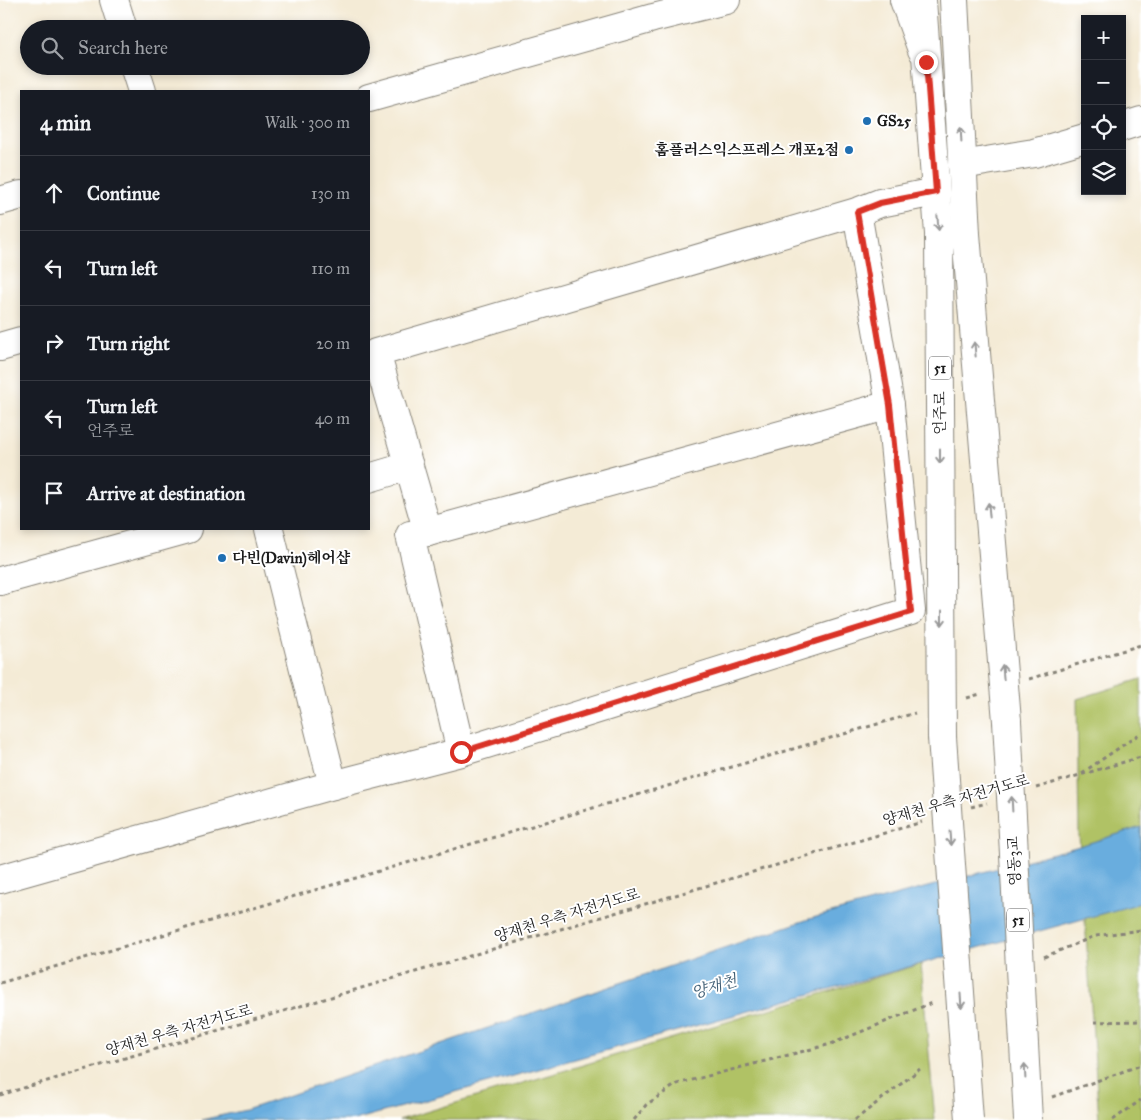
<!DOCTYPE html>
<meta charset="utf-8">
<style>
:root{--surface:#171b24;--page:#20242c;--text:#f1f3f6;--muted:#9ea1a6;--line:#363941}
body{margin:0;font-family:"IM FELL Great Primer","Noto Serif KR",serif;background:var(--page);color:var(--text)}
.controls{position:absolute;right:15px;top:15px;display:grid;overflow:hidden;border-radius:0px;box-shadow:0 2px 8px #0003}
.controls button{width:45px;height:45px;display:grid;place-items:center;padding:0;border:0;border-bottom:1px solid var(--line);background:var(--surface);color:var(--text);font:25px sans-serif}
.stop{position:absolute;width:15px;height:15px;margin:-11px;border:4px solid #d93025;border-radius:50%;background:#fff}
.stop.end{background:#d93025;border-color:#fff;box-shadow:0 1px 5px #0008}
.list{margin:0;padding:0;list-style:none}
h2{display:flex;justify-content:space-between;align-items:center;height:65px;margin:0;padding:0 20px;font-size:21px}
h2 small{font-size:16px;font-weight:400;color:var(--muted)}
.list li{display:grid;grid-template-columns:32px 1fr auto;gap:15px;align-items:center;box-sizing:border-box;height:75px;padding:0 20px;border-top:1px solid var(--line)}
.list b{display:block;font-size:19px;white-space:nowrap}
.list p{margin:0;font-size:16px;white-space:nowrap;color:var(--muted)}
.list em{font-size:16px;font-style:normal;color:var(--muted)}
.icon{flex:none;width:28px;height:28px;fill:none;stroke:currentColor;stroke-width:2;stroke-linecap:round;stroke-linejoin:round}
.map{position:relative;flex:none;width:1141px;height:1120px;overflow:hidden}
.search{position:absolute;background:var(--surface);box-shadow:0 2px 8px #0003;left:20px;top:20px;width:350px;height:55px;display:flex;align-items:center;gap:12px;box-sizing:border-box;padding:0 18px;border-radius:28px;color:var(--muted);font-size:19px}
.panel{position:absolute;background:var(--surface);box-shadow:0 2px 8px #0003;left:20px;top:90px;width:350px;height:440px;border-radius:0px}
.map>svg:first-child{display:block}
</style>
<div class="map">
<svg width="1141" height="1120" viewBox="0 0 1141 1120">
<rect width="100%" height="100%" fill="#fff"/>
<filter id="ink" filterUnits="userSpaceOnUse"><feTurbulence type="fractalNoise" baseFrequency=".02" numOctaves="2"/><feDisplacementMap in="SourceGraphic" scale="10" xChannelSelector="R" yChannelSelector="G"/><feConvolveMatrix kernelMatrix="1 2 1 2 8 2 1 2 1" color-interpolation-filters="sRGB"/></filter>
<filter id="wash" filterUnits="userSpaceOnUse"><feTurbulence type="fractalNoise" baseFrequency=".0096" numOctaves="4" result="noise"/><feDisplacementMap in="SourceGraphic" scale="20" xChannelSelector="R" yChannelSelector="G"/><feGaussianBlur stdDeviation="1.12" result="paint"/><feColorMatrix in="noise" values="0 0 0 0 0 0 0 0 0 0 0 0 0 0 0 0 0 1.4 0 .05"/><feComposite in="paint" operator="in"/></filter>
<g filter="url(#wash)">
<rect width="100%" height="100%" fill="#f4ebd6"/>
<g fill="#b0c265" stroke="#666f40">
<polygon points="1141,679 1141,1120 1099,1120 1079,835 1077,699"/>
<polygon points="921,964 935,1120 399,1120"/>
</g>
<polygon fill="#69adde" stroke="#42647d" points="1141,827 1141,903 354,1120 201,1120 246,1110 809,919 1076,847"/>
</g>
<g filter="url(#ink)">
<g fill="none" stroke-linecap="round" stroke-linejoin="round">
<g stroke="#888479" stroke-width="30">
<g id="minor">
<polyline points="114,0 123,29"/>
<polyline points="904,0 922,50"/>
<polyline points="134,66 142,91"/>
<polyline points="369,98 653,18 726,0"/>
<polyline points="1122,127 1141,121"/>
<polyline points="962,165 1034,153 1085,138"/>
<polyline points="0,201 21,195"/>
<polyline points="0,347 21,341"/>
<polyline points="369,478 409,466"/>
<polyline points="269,529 333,785"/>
<polyline points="428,532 376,353 857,212"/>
<polyline points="0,581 188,529"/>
<polyline points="461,752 410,535 428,532 890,405"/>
<polyline points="0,879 333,785 461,752 911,611 890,405 857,212 880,203 935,192"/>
</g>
</g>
<g stroke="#888479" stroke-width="30">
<g id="major">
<polyline points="922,0 939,234 942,737"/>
<polyline points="954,0 966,234 1007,721"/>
</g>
</g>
<g stroke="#888479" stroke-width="3" stroke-dasharray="4 4" stroke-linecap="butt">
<polyline points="1029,679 1141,645"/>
<polyline points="967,698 980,694"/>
<polyline points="1082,773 1141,733"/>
<polyline points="1036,788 1141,757"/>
<polyline points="971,807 987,803"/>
<polyline points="1044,957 1095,936 1141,930"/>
<polyline points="0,983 915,713"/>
<polyline points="1094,1022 1141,1021"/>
<polyline points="0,1095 922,822"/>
<polyline points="1052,1097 1141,1065"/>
<polyline points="634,1120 646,1105 677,1084 831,1044 934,1002"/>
<polyline points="855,1120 920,1069"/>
<polyline points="1113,1120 1141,1100"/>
</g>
<use href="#minor" stroke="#fff" stroke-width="28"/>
<use href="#major" stroke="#fff" stroke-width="28"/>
<g stroke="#888479" stroke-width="30" stroke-linecap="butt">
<g id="major-bridge">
<polyline points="1007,721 1028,1120"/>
<polyline points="942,737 969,1120"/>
</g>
</g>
<use href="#major-bridge" stroke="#fff" stroke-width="28"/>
</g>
<defs><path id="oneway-shaft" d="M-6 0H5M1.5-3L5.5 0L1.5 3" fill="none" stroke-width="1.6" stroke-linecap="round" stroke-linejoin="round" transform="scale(1.25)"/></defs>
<g stroke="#999">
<use href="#oneway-shaft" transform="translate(961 134) rotate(-93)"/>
<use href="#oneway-shaft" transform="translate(938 223) rotate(85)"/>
<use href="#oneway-shaft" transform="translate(975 349) rotate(-95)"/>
<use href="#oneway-shaft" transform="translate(940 456) rotate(90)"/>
<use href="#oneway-shaft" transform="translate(989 510) rotate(-95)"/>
<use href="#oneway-shaft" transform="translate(942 618) rotate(90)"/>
<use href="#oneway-shaft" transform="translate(1003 672) rotate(-95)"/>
<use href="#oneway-shaft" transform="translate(1012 804) rotate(-93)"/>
<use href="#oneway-shaft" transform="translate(950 838) rotate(86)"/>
<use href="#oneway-shaft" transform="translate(961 1001) rotate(86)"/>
<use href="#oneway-shaft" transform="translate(1025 1071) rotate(-93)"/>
</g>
</g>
<g fill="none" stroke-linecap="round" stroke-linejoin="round" filter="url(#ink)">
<polyline stroke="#d93025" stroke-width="6" points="461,752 911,612 890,405 857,212 880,203 936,192 926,62"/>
</g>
<g fill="#1f6fb2" stroke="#fff" stroke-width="2">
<circle cx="867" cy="121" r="5"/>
<circle cx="849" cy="150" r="5"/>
<circle cx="222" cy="558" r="5"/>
</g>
<g text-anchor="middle" stroke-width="4" stroke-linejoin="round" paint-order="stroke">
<g fill="#fff" stroke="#606060" stroke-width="1">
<rect x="929" y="356.5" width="22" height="23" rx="4"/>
<rect x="1007" y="908.5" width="22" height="23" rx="4"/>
</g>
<g font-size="14" font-weight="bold" fill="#1c1c1c">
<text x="940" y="373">51</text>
<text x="1018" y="925">51</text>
</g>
<g font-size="15" font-weight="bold" fill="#1c1c1c" stroke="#fff" text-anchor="start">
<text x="877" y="126">GS25</text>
<text x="839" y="155" text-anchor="end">홈플러스익스프레스 개포2점</text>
<text x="232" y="563">다빈(Davin)헤어샵</text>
</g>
<g font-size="15" fill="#1c1c1c" stroke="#fff">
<text transform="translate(940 413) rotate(-90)" y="5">언주로</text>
<text transform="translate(956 800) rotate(-16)" y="5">양재천 우측 자전거도로</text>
<text transform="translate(1014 861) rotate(-93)" y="5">영동3교</text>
<text transform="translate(567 915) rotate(-17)" y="5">양재천 우측 자전거도로</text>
<text transform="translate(179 1030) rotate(-16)" y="5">양재천 우측 자전거도로</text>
</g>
<g font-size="16" font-style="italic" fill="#3f5d73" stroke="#fff">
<text transform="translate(714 986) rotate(-17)" y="6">양재천</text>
</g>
</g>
</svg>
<div class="controls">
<button>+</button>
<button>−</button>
<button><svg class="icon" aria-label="locate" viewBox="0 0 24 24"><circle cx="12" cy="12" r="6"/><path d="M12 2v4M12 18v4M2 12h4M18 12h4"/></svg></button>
<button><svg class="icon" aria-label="layers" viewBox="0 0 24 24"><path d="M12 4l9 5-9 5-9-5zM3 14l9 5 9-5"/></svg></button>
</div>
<div class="stop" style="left:461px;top:752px"></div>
<div class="stop end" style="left:926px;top:62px"></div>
<div class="search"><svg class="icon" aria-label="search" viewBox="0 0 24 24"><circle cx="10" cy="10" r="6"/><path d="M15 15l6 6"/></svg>Search here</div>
<section class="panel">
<h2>4 min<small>Walk · 300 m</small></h2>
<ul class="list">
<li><svg class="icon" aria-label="ahead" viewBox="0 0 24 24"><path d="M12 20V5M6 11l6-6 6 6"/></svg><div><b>Continue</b></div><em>130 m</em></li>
<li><svg class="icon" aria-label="left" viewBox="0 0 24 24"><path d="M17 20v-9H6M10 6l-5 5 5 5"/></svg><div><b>Turn left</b></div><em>110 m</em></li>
<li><svg class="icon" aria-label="right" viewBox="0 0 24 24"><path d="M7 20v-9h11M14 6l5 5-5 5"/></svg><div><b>Turn right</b></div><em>20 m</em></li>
<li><svg class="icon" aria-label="left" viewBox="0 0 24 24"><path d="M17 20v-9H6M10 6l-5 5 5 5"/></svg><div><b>Turn left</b><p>언주로</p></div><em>40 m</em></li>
<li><svg class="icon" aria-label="arrive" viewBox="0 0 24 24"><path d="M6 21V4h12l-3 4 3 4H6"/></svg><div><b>Arrive at destination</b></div></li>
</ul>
</section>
</div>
